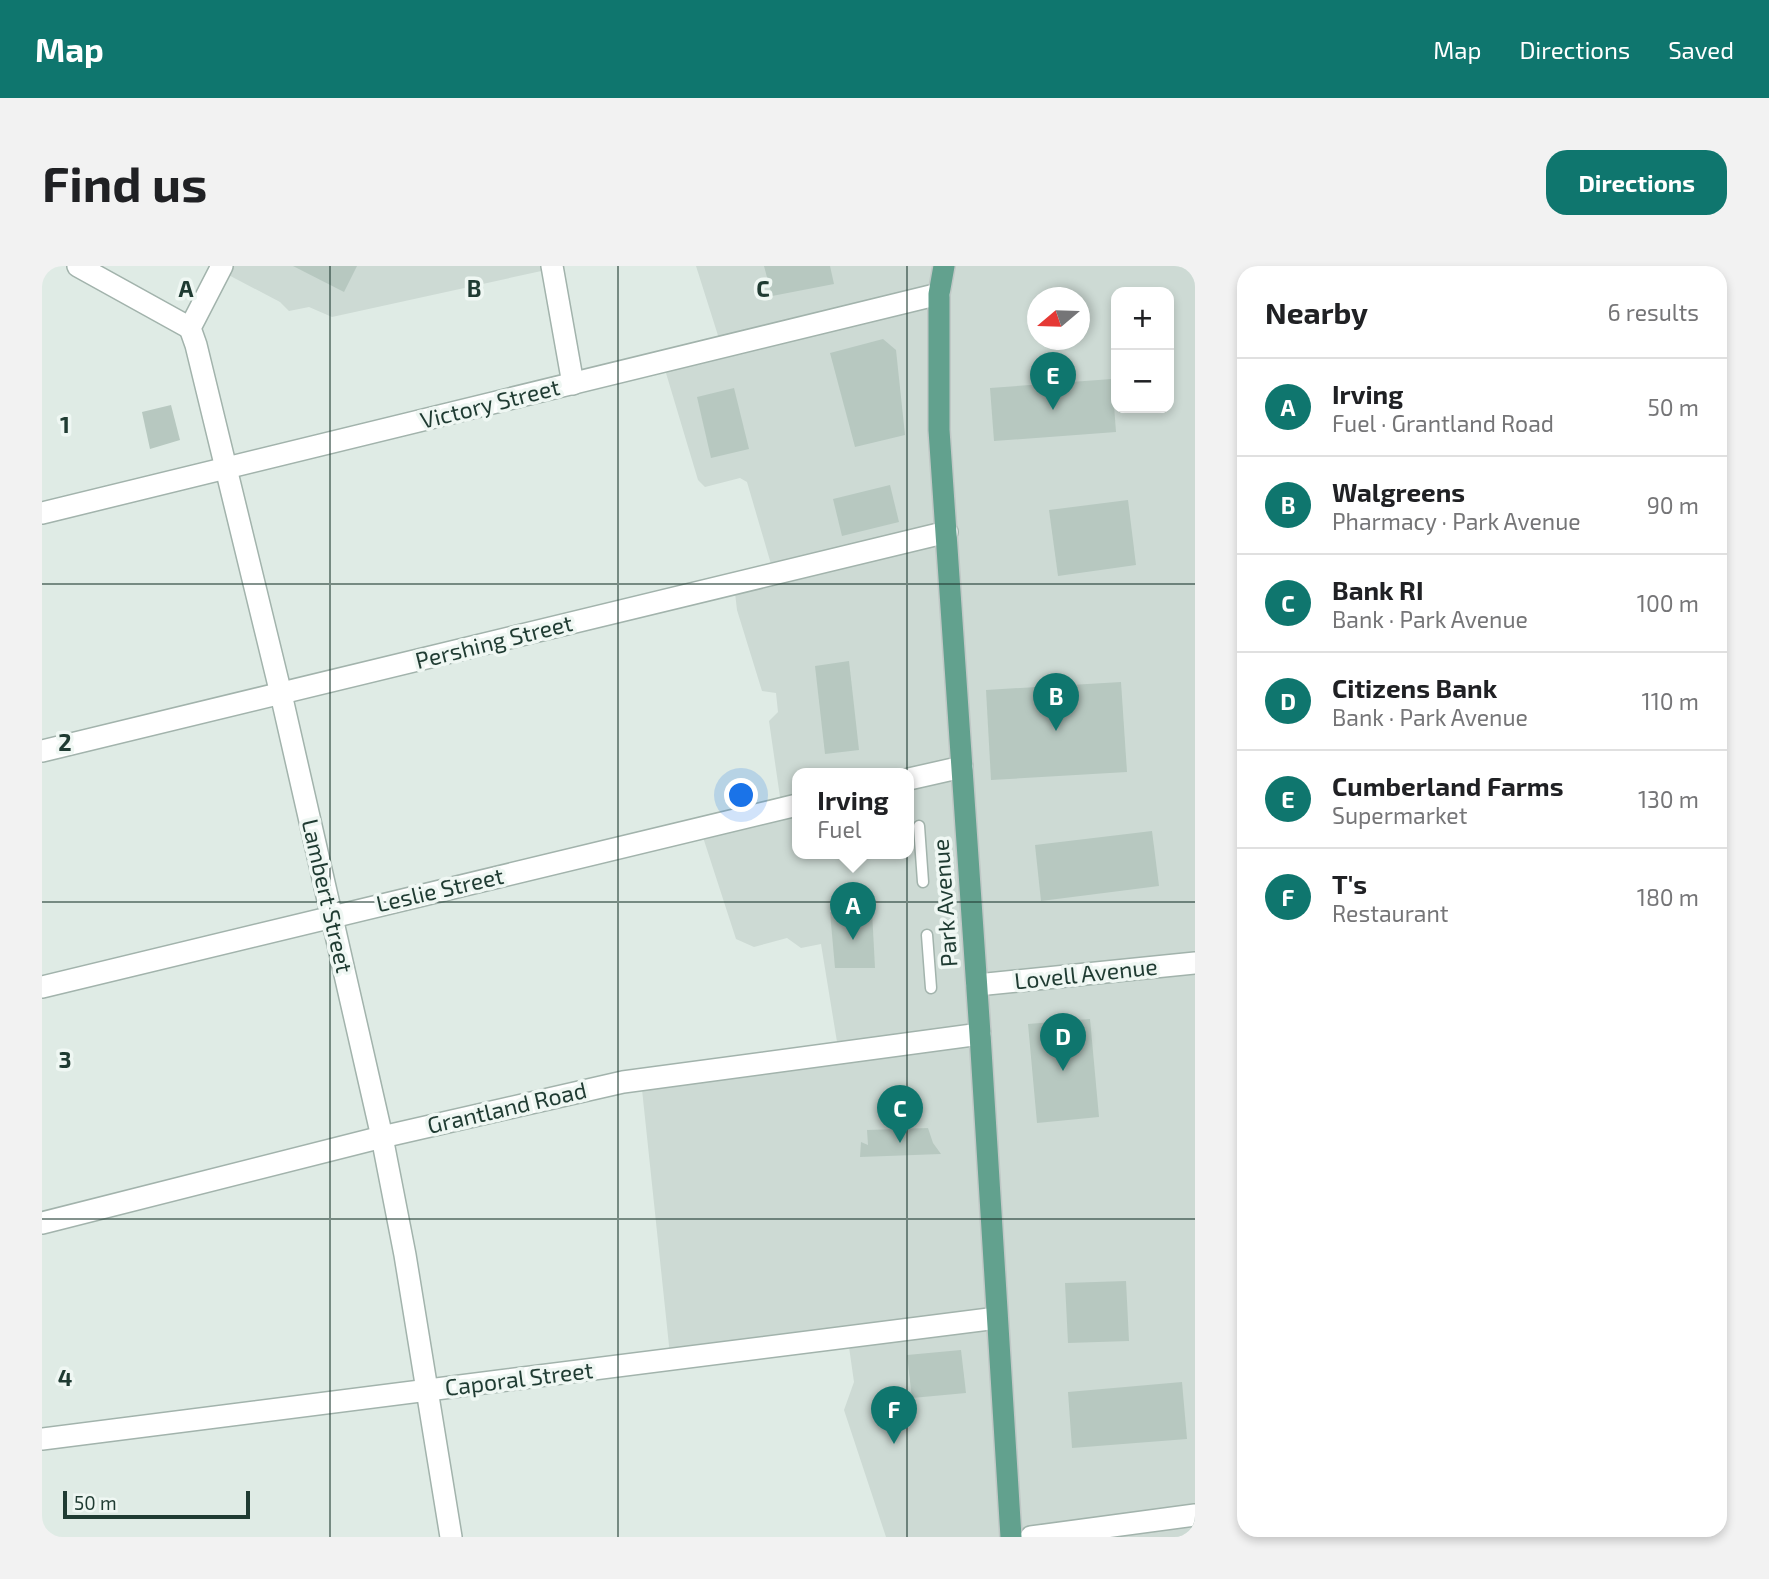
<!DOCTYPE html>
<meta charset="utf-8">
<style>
:root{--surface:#fff;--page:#f2f2f2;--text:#202124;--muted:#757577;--line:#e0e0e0;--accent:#0f766e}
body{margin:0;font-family:"Exo 2",sans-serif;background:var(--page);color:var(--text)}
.controls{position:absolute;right:21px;top:21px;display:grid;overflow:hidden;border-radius:14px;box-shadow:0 4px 10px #0003}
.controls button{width:63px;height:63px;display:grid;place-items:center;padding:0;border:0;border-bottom:2px solid var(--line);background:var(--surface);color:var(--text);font:35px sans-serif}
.compass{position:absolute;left:985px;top:21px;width:63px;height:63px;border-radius:50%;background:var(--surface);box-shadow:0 4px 10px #0003;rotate:251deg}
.scale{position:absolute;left:21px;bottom:18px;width:187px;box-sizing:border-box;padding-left:7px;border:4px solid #1f3b32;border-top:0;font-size:19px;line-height:24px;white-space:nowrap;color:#1f3b32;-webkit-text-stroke:5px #eff7f3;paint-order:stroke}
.you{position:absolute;left:700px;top:530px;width:24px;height:24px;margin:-18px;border:5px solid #fff;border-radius:50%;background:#1a73e8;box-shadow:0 0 0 10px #1a73e833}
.badge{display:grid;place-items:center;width:46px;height:46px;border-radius:50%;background:var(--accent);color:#fff;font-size:23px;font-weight:700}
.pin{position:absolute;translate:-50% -58px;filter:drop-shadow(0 2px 4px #0008)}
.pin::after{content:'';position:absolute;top:37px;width:24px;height:21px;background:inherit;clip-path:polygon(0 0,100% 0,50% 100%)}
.popup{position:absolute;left:750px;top:502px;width:122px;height:91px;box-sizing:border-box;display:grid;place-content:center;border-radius:14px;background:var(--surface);filter:drop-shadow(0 2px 5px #0005);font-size:23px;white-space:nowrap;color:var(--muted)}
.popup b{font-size:26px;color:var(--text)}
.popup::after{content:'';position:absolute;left:50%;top:100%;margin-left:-14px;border:14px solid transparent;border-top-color:var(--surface)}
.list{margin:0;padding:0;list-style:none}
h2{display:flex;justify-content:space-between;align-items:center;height:91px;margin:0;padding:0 28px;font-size:30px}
h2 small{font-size:23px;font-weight:400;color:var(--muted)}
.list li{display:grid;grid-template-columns:46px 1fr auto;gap:21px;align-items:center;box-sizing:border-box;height:98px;padding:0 28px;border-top:2px solid var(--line)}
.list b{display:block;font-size:26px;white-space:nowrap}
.list p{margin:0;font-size:23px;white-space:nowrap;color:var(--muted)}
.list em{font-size:23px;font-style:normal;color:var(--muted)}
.map{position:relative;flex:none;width:1153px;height:1271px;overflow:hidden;border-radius:21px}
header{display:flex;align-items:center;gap:42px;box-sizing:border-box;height:98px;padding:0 35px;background:var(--accent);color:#fff}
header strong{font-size:33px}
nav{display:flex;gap:38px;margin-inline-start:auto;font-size:24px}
.intro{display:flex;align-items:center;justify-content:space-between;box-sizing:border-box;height:168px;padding:0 42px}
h1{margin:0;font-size:49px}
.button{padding:18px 32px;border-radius:21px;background:var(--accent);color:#fff;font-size:24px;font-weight:700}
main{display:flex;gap:42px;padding:0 42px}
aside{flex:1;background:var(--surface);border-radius:21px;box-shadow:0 4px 10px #0003}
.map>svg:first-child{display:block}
</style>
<header>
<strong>Map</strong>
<nav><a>Map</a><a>Directions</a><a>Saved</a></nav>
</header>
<div class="intro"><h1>Find us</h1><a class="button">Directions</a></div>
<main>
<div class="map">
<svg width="1153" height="1271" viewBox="0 0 1153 1271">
<rect width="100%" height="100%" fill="#dfebe5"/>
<g fill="#cddad4" fill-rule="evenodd">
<polygon points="182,0 506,0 504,4 290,51 267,41 247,45 238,36 179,5"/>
<path d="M654,0h499v1271h-309l-42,-127 10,-28 -6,-42 -178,15 -29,-275 197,-32 -17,-104 -20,4 -14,-10 -33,9 -18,-8 -36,-111 81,-24 -12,-83 9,-9 -2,-19 -14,-2 -25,-81 -3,-26 39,-13 -26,-89 -7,-4 -35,9 -7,-7 -35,-117 58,-18zM1074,26h53v116h-53zM996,32h42v42h-42zM755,508h112v80h-112z"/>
</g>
<g fill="#b7c8c0">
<polygon points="251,0 315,0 302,26"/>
<polygon points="722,0 788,0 792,18 730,30"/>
<polygon points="841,73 854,84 863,169 813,181 788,87"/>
<polygon points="1070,113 1074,166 952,175 948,122"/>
<polygon points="692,122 707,183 669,192 655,131"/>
<polygon points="129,139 138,174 108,183 100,146"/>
<polygon points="848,219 857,256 800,270 791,233"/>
<polygon points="1086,234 1094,299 1016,310 1007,244"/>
<polygon points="807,395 817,484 783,488 773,400"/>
<polygon points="1079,416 1085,506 949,514 944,424"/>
<polygon points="1110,565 1117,620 999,635 993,579"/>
<polygon points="830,645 833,702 793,702 788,646"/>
<polygon points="1048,753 1057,851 995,857 986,758"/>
<polygon points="886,862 891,877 899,888 818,891 819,876 826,879 825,864"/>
<polygon points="1084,1015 1087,1075 1026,1077 1023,1017"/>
<polygon points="919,1084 924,1127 870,1132 865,1089"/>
<polygon points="1140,1116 1145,1173 1030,1182 1026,1126"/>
</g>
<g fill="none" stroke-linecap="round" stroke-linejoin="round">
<g stroke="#a2b3ac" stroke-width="13">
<g id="lane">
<polyline points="877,560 881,616"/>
<polyline points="885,669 889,722"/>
</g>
</g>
<g stroke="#a2b3ac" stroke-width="24">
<g id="street">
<polyline points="36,0 148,62"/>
<polyline points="180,0 148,62 154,79 239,428 340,871 363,989 409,1271"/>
<polyline points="510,0 531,118"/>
<polyline points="0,247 897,28"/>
<polyline points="0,485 905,266"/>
<polyline points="867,513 920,501"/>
<polyline points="935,719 1153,697"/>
<polyline points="0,721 755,539"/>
<polyline points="0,957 340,871 581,816 938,768"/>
<polyline points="0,1173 955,1052"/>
<polyline points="989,1271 1153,1249"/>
</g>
</g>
<g stroke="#c0c8c6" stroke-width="24">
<polyline id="primary" points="902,0 897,28 897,164 938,768 969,1271"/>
</g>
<use href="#lane" stroke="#fff" stroke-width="10"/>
<use href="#street" stroke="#fff" stroke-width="21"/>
<use href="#primary" stroke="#62a18e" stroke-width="21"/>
</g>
<path fill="none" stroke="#1f3b32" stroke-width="2" stroke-opacity="0.55" d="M288,0v1271M576,0v1271M865,0v1271M0,318h1153M0,636h1153M0,953h1153"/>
<g text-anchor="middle" stroke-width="7" stroke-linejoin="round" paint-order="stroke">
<g font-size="23" fill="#1f3b32" stroke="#eff7f3">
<text transform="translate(448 138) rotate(-14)" y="8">Victory Street</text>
<text transform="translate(452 376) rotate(-14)" y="8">Pershing Street</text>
<text transform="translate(398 624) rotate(-13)" y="8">Leslie Street</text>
<text transform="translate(285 630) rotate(77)" y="8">Lambert Street</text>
<text transform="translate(903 637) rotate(-94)" y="8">Park Avenue</text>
<text transform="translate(1044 708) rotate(-6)" y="8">Lovell Avenue</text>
<text transform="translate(465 842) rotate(-13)" y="8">Grantland Road</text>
<text transform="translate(477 1113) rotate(-7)" y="8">Caporal Street</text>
</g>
</g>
<g font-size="23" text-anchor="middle" font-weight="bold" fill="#1f3b32" stroke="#eff7f3" stroke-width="7" stroke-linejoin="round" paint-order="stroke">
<text x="144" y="31">A</text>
<text x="432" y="31">B</text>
<text x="721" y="31">C</text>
<text x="23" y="167">1</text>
<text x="23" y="485">2</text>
<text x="23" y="802">3</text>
<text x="23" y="1120">4</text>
</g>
</svg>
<div class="controls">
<button>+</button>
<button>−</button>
</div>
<svg class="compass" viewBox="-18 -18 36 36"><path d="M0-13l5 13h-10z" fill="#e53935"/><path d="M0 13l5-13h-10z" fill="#757577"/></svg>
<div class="scale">50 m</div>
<div class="you"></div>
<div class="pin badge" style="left:811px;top:674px">A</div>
<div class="popup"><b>Irving</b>Fuel</div>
<div class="pin badge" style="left:1014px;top:465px">B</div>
<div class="pin badge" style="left:858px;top:877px">C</div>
<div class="pin badge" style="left:1021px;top:805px">D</div>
<div class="pin badge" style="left:1011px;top:144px">E</div>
<div class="pin badge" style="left:852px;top:1178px">F</div>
</div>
<aside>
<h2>Nearby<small>6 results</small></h2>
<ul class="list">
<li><span class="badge">A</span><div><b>Irving</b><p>Fuel · Grantland Road</p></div><em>50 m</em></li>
<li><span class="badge">B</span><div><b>Walgreens</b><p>Pharmacy · Park Avenue</p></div><em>90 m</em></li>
<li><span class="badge">C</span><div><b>Bank RI</b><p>Bank · Park Avenue</p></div><em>100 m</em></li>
<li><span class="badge">D</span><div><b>Citizens Bank</b><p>Bank · Park Avenue</p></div><em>110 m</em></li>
<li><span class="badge">E</span><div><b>Cumberland Farms</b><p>Supermarket</p></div><em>130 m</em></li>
<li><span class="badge">F</span><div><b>T's</b><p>Restaurant</p></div><em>180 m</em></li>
</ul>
</aside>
</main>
